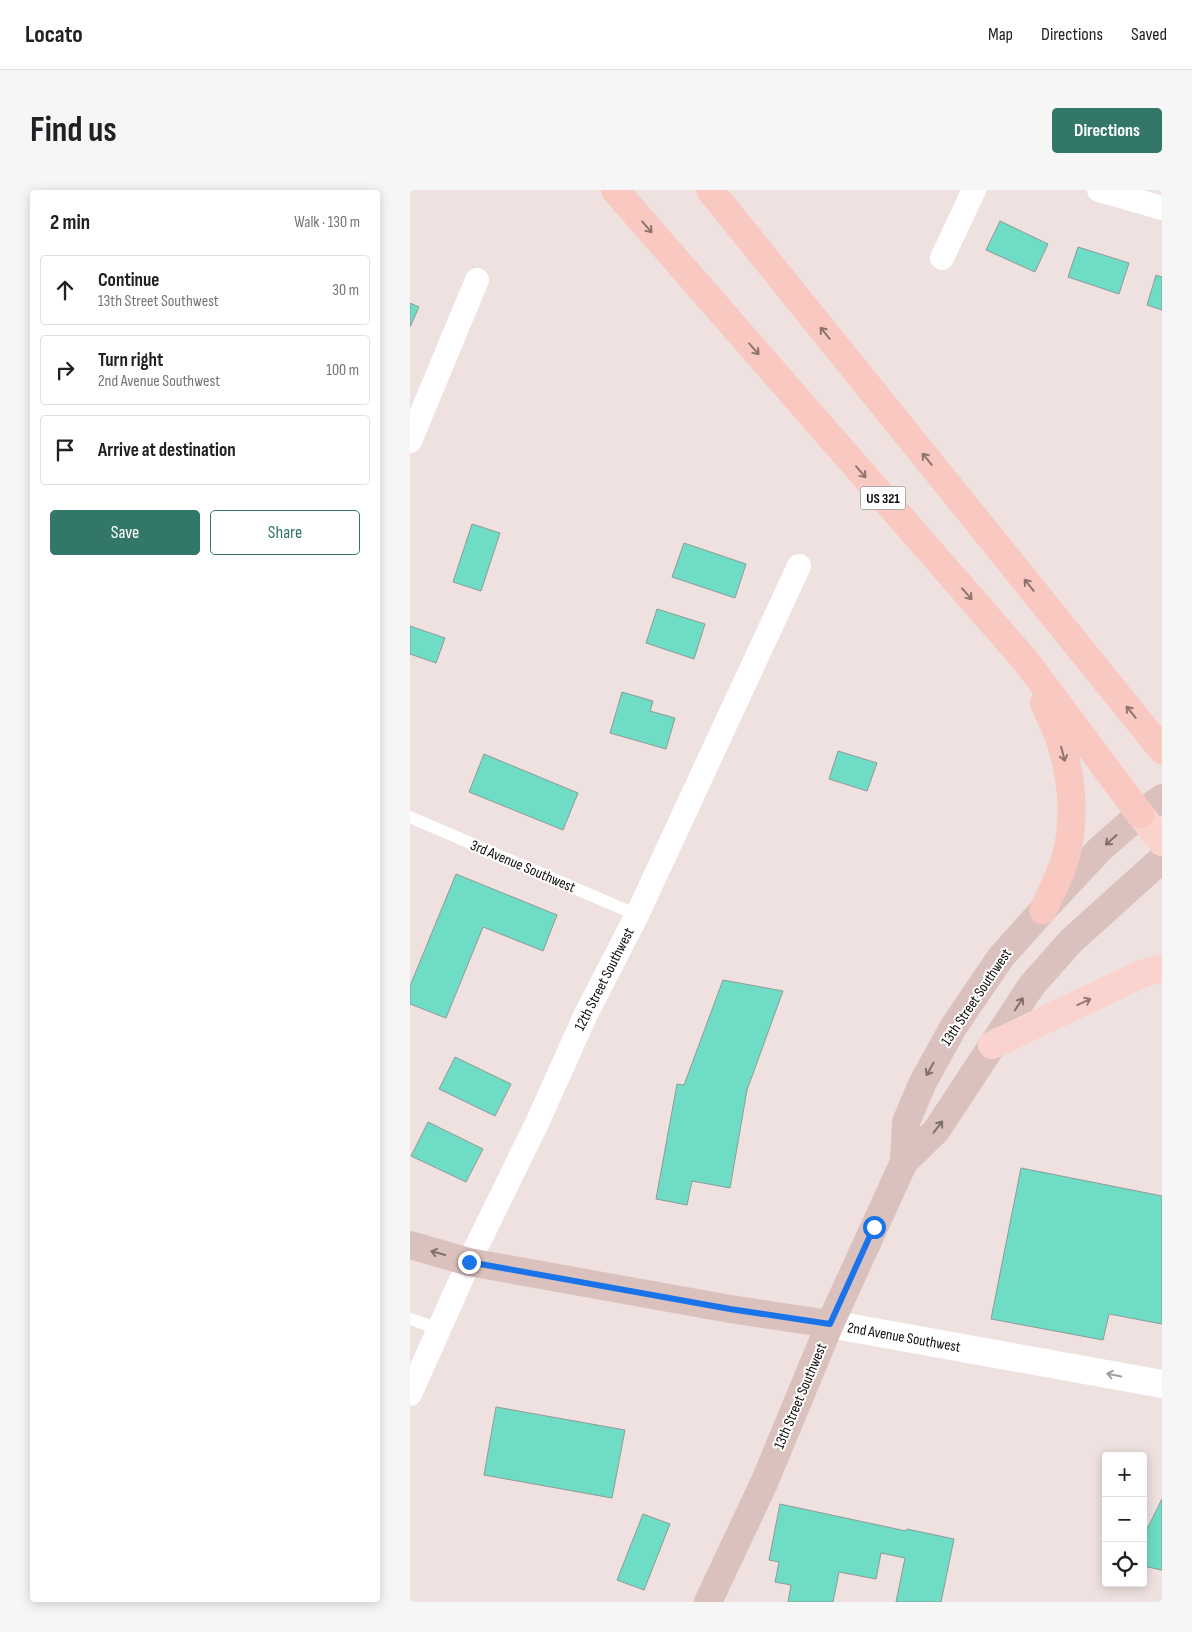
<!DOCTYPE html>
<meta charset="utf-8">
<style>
:root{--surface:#fff;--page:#f6f6f6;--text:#202124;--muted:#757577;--line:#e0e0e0;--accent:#337769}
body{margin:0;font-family:"Sofia Sans Condensed",sans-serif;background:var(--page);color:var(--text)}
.controls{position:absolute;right:15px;bottom:15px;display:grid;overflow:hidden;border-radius:5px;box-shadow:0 2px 12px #0003}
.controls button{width:45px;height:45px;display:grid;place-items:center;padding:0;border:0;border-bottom:1px solid var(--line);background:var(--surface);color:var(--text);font:25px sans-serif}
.stop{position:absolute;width:15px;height:15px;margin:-11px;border:4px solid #1a73e8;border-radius:50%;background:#fff}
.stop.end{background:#1a73e8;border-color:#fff;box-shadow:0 1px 5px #0008}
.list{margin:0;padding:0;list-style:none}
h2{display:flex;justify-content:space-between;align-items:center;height:65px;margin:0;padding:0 20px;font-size:21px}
h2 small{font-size:16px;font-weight:400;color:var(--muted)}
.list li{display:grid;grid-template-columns:32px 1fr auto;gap:15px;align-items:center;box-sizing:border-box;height:70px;margin:0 10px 10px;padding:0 10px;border:1px solid var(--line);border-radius:5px}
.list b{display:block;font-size:19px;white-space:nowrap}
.list p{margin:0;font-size:16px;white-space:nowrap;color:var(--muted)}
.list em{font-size:16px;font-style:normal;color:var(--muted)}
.actions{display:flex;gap:10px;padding:15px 20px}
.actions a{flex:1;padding:11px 0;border:1px solid var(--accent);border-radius:5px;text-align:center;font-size:18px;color:var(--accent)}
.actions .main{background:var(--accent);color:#fff}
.icon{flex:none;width:28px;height:28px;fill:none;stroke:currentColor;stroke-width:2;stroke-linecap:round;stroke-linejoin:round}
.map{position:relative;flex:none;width:752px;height:1412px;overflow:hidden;border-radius:5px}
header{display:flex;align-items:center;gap:30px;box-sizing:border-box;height:70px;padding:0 25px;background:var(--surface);border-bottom:1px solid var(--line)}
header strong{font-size:24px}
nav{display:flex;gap:28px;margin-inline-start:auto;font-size:18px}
.intro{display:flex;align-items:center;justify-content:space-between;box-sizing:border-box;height:120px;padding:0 30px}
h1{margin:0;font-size:35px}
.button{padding:12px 22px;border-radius:5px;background:var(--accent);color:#fff;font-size:18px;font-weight:700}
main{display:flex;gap:30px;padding:0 30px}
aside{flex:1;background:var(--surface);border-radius:5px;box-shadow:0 2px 12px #0003}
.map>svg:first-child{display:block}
</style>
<header>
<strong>Locato</strong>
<nav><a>Map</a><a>Directions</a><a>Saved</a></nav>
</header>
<div class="intro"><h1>Find us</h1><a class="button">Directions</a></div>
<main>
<aside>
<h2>2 min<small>Walk · 130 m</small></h2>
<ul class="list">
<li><svg class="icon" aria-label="ahead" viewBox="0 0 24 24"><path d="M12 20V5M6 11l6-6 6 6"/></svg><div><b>Continue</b><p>13th Street Southwest</p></div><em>30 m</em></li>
<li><svg class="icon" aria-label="right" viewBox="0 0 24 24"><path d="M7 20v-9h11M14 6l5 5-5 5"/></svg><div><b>Turn right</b><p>2nd Avenue Southwest</p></div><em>100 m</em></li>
<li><svg class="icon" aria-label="arrive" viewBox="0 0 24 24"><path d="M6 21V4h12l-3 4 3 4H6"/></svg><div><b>Arrive at destination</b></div></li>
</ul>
<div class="actions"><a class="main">Save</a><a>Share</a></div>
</aside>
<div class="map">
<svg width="752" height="1412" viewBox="0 0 752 1412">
<rect width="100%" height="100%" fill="#eee1df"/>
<g fill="#6fdcc6" stroke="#8e9a97">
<polygon points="590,31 638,54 625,82 576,60"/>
<polygon points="668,57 719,73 709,104 658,87"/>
<polygon points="746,85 752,87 752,120 737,115"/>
<polygon points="0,113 9,117 0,137"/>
<polygon points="62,334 90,343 71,401 43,392"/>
<polygon points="274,353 336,374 325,408 262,387"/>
<polygon points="247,419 295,434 284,469 236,453"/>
<polygon points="0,436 35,448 26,473 0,464"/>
<polygon points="212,502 243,511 240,521 265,528 256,559 200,543"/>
<polygon points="428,561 467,573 457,601 419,589"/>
<polygon points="74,564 168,603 153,640 59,602"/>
<polygon points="46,684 147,725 133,761 73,737 36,828 0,814 0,796"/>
<polygon points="313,790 373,801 337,900 320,998 282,991 277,1015 246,1009 267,894 274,895"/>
<polygon points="45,867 101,894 85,926 29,899"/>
<polygon points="18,932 73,959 56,992 1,966"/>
<polygon points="611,978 752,1006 752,1134 699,1124 693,1150 581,1129"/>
<polygon points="86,1217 215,1240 202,1308 74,1285"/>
<polygon points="752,1309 752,1380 733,1376 733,1347"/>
<polygon points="370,1314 496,1341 497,1339 544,1349 531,1412 486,1412 495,1368 471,1363 466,1389 429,1382 423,1412 378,1412 381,1395 365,1392 369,1372 359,1370"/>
<polygon points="233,1324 260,1334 234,1400 207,1390"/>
</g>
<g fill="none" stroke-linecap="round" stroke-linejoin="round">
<g stroke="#fff" stroke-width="12">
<polyline points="0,627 227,725"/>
<polyline points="0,1129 29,1139"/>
</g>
<g stroke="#fff" stroke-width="24">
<polyline points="689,0 752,18"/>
<polyline points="532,68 564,0"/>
<polyline points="0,251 67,90"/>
<polyline points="0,1204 59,1072 128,931 175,826 227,725 389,376"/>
</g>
<polyline stroke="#fff" stroke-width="28" points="420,1134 752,1194"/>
<g stroke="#dbc1be" stroke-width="28">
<polyline points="494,972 526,941 622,795 661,751 752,669"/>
<polyline points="0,1055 59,1072 320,1119 420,1134"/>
<polyline points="298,1412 354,1293 420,1134 494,972 496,932 513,892 544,836 591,767 633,720 690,659 730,624 752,608"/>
</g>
<g stroke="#fad3ce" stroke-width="28">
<polyline points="730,624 752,652"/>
<polyline points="582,855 734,783 752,778"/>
</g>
<g stroke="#f9c8c1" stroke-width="28">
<polyline points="205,0 615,470 730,624"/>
<polyline points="300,0 752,560"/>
<path d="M633,720c8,-18 18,-35 23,-54 10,-38 6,-84 -8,-121 -4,-11 -10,-22 -14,-32"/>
</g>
</g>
<defs><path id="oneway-shaft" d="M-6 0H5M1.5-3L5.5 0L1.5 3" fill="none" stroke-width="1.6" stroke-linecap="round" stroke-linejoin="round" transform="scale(1.25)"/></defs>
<g stroke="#90736f">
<use href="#oneway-shaft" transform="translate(237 37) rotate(49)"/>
<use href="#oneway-shaft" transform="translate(415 143) rotate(-129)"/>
<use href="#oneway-shaft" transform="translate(344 159) rotate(49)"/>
<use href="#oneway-shaft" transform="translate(517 269) rotate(-129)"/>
<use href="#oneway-shaft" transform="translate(451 282) rotate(49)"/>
<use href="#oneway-shaft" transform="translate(619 395) rotate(-129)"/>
<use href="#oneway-shaft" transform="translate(557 404) rotate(49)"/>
<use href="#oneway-shaft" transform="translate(721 522) rotate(-129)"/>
<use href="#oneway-shaft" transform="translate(653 564) rotate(75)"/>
</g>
<g stroke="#80706d">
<use href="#oneway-shaft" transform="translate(701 650) rotate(138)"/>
<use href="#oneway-shaft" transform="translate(609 814) rotate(-57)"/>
<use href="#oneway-shaft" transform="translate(520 879) rotate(119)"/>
<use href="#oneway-shaft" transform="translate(528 937) rotate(-52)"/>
<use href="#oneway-shaft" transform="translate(28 1063) rotate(-164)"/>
</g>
<use stroke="#917976" href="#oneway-shaft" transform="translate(674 812) rotate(-25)"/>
<use stroke="#9f9e9d" href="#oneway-shaft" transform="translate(704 1185) rotate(-169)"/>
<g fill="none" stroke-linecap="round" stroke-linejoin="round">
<polyline stroke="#1a73e8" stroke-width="6" points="59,1072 320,1119 420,1134 464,1037"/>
</g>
<g text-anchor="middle" stroke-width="4" stroke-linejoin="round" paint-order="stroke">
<rect fill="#fff" stroke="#585554" stroke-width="1" x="450.5" y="296.5" width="45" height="23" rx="4"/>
<g font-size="14" font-weight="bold" fill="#100c0b">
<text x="473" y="313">US 321</text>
</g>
<g font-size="15" fill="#100c0b" stroke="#fff">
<text transform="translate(113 676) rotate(23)" y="5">3rd Avenue Southwest</text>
<text transform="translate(194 789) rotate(-63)" y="5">12th Street Southwest</text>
<text transform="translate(566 807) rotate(-56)" y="5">13th Street Southwest</text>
<text transform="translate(494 1147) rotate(10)" y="5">2nd Avenue Southwest</text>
<text transform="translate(390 1206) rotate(-67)" y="5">13th Street Southwest</text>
</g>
</g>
</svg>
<div class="controls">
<button>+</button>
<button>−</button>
<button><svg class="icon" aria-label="locate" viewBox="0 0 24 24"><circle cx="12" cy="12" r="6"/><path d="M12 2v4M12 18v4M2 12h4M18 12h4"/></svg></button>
</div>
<div class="stop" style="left:464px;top:1037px"></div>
<div class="stop end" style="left:59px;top:1072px"></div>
</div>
</main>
